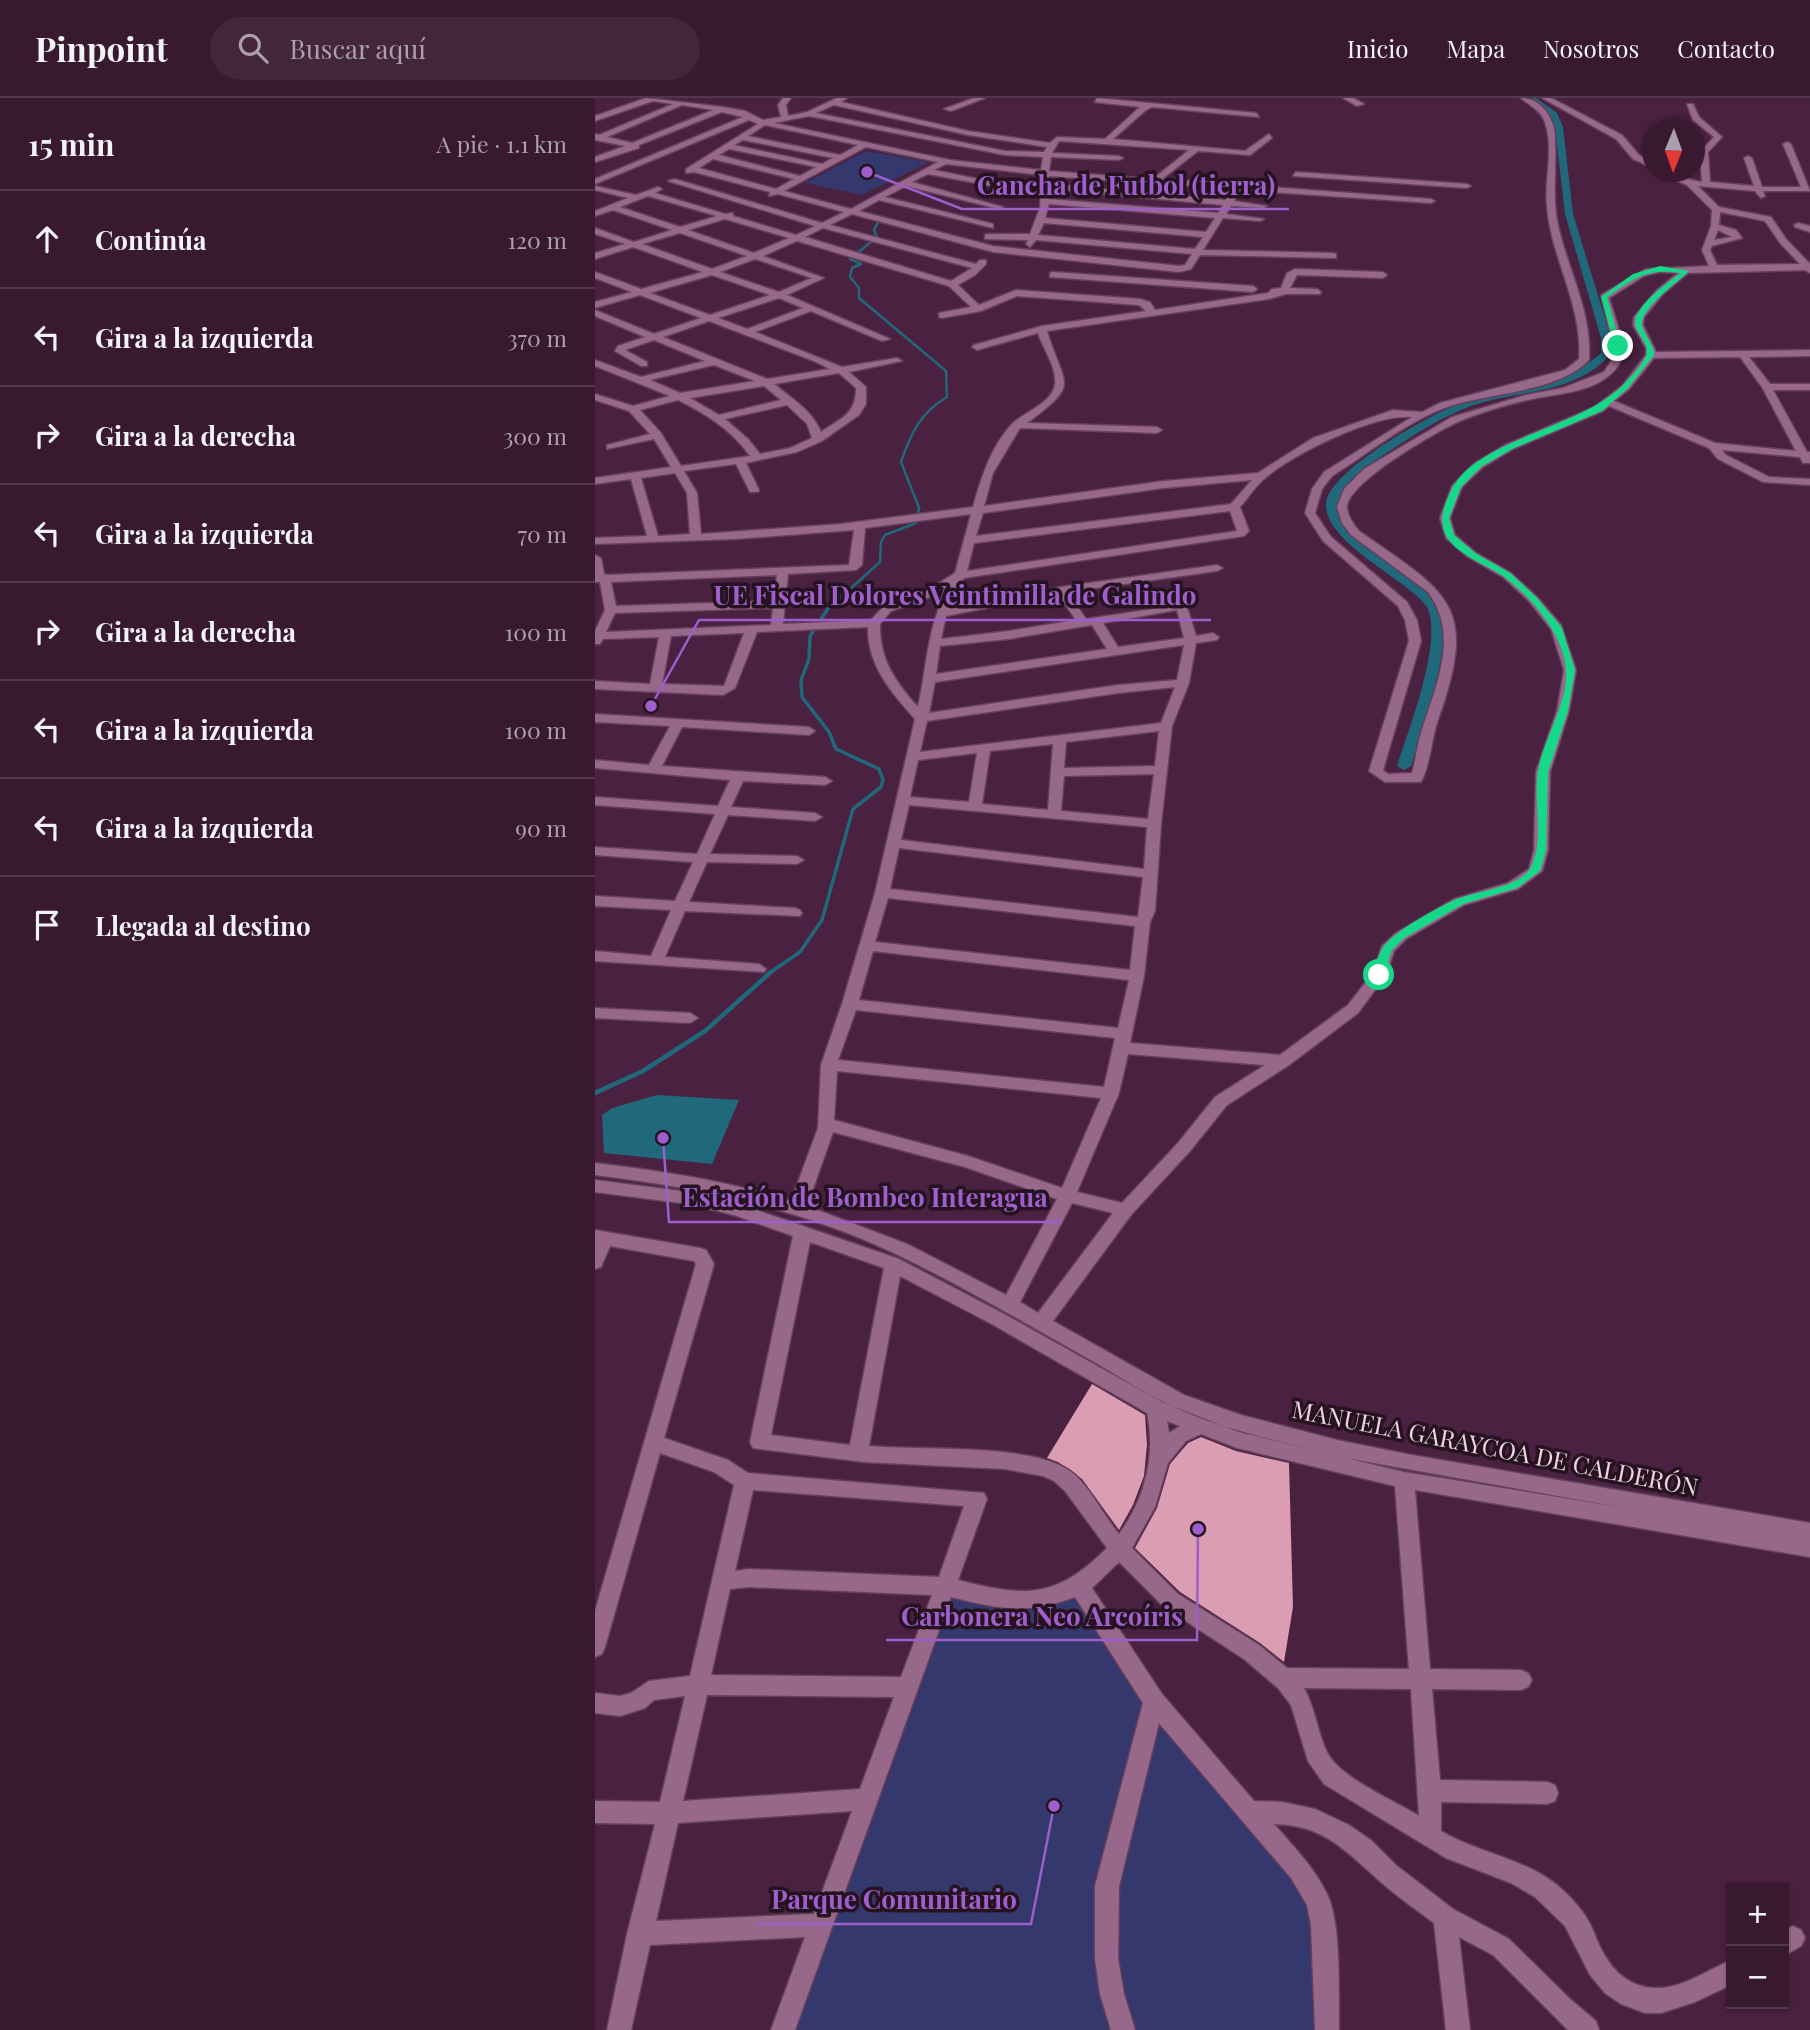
<!DOCTYPE html>
<html lang="es">
<meta charset="utf-8">
<style>
:root{--surface:#381930;--page:#43263c;--text:#f1f3f6;--muted:#aba0ab;--line:#52384c}
body{margin:0;font-family:"Playfair Display",serif;background:var(--page);color:var(--text)}
.controls{position:absolute;right:21px;bottom:21px;display:grid;overflow:hidden;border-radius:0px;box-shadow:0 2px 5px #0004}
.controls button{width:63px;height:63px;display:grid;place-items:center;padding:0;border:0;border-bottom:2px solid var(--line);background:var(--surface);color:var(--text);font:35px sans-serif}
.compass{position:absolute;left:1047px;top:21px;width:63px;height:63px;border-radius:50%;background:var(--surface);box-shadow:0 2px 5px #0004;rotate:181deg}
.stop{position:absolute;width:21px;height:21px;margin:-16px;border:5px solid #15d989;border-radius:50%;background:#fff}
.stop.end{background:#15d989;border-color:#fff;box-shadow:0 2px 7px #0008}
.list{margin:0;padding:0;list-style:none}
h2{display:flex;justify-content:space-between;align-items:center;height:91px;margin:0;padding:0 28px;font-size:30px}
h2 small{font-size:23px;font-weight:400;color:var(--muted)}
.list li{display:grid;grid-template-columns:46px 1fr auto;gap:21px;align-items:center;box-sizing:border-box;height:98px;padding:0 28px;border-top:2px solid var(--line)}
.list b{display:block;font-size:26px;white-space:nowrap}
.list em{font-size:23px;font-style:normal;color:var(--muted)}
.icon{flex:none;width:38px;height:38px;fill:none;stroke:currentColor;stroke-width:2;stroke-linecap:round;stroke-linejoin:round}
.map{position:relative;flex:none;width:1215px;height:1932px;overflow:hidden}
header{display:flex;align-items:center;gap:42px;box-sizing:border-box;height:98px;padding:0 35px;background:var(--surface);border-bottom:2px solid var(--line)}
header strong{font-size:33px}
nav{display:flex;gap:38px;margin-inline-start:auto;font-size:24px}
.search{width:490px;height:63px;background:var(--page);display:flex;align-items:center;gap:18px;box-sizing:border-box;padding:0 24px;border-radius:38px;color:var(--muted);font-size:26px}
main{display:flex}
aside{flex:1;background:var(--surface)}
.map>svg:first-child{display:block}
</style>
<header>
<strong>Pinpoint</strong>
<div class="search"><svg class="icon" aria-label="search" viewBox="0 0 24 24"><circle cx="10" cy="10" r="6"/><path d="M15 15l6 6"/></svg>Buscar aquí</div>
<nav><a>Inicio</a><a>Mapa</a><a>Nosotros</a><a>Contacto</a></nav>
</header>
<main>
<aside>
<h2>15 min<small>A pie · 1.1 km</small></h2>
<ul class="list">
<li><svg class="icon" aria-label="ahead" viewBox="0 0 24 24"><path d="M12 20V5M6 11l6-6 6 6"/></svg><div><b>Continúa</b></div><em>120 m</em></li>
<li><svg class="icon" aria-label="left" viewBox="0 0 24 24"><path d="M17 20v-9H6M10 6l-5 5 5 5"/></svg><div><b>Gira a la izquierda</b></div><em>370 m</em></li>
<li><svg class="icon" aria-label="right" viewBox="0 0 24 24"><path d="M7 20v-9h11M14 6l5 5-5 5"/></svg><div><b>Gira a la derecha</b></div><em>300 m</em></li>
<li><svg class="icon" aria-label="left" viewBox="0 0 24 24"><path d="M17 20v-9H6M10 6l-5 5 5 5"/></svg><div><b>Gira a la izquierda</b></div><em>70 m</em></li>
<li><svg class="icon" aria-label="right" viewBox="0 0 24 24"><path d="M7 20v-9h11M14 6l5 5-5 5"/></svg><div><b>Gira a la derecha</b></div><em>100 m</em></li>
<li><svg class="icon" aria-label="left" viewBox="0 0 24 24"><path d="M17 20v-9H6M10 6l-5 5 5 5"/></svg><div><b>Gira a la izquierda</b></div><em>100 m</em></li>
<li><svg class="icon" aria-label="left" viewBox="0 0 24 24"><path d="M17 20v-9H6M10 6l-5 5 5 5"/></svg><div><b>Gira a la izquierda</b></div><em>90 m</em></li>
<li><svg class="icon" aria-label="arrive" viewBox="0 0 24 24"><path d="M6 21V4h12l-3 4 3 4H6"/></svg><div><b>Llegada al destino</b></div></li>
</ul>
</aside>
<div class="map">
<svg width="1215" height="1932" viewBox="0 0 1215 1932">
<rect width="100%" height="100%" fill="#4a2140"/>
<g fill="#34386d">
<polygon points="271,53 334,64 267,97 210,85"/>
<polygon points="350,1488 397,1500 484,1488 559,1603 715,1788 732,1932 188,1932"/>
</g>
<polygon fill="#1f697b" points="62,997 144,1002 117,1066 9,1055 7,1017 17,1010"/>
<g fill="none" stroke-linecap="round" stroke-linejoin="round">
<path stroke="#1f697b" stroke-width="2.5" d="M233,511l52,-47 1,-20 4,-7 31,-12 3,-15 -18,-46c10,-29 19,-49 46,-65l-1,-26 -87,-73v-10l-9,-11 2,-9 9,-4 -11,-5 27,-22 -3,-7 4,-8"/>
<polyline stroke="#1f697b" stroke-width="3.5" points="173,876 205,854 227,822 258,711 286,689 288,682 284,671 241,651 234,634 207,599 206,582 214,561 215,538 234,509"/>
<polyline stroke="#1f697b" stroke-width="4.5" points="0,995 48,973 110,933 176,874"/>
<path fill="#1f697b" fill-rule="evenodd" d="M932,0h9l21,15 6,14 10,87 38,124v16c-37,41 -89,35 -137,51 -32,11 -60,30 -89,49 -17,12 -37,23 -45,43 -19,42 88,78 101,113 12,36 -19,119 -30,156l-7,4 -7,-4c12,-38 43,-116 32,-154 -2,-8 -11,-15 -17,-20 -22,-20 -89,-55 -86,-89 4,-34 111,-93 143,-103 49,-15 91,-10 132,-47v-15l-36,-124 -10,-87 -4,-11z"/>
</g>
<g fill="#da9db1">
<polygon points="497,1286 550,1317 552,1347 549,1378 538,1407 524,1432 487,1381 463,1364 452,1360"/>
<polygon points="606,1339 641,1353 694,1365 698,1509 689,1564 665,1545 585,1494 540,1450 562,1410 575,1366 593,1345"/>
</g>
<g fill="none" stroke-linecap="round" stroke-linejoin="round">
<g stroke="#65405c" stroke-width="3">
<g id="minor">
<path d="M51,0l77,9 22,4 18,9 18,-3 -3,-12 5,-7h8l-5,7 2,11 19,-4 30,-14h10l-6,4 127,29 82,12 7,-6 48,2 35,-32 -45,-5 2,-4 159,15 3,4 -107,-10 -6,3 -33,29 132,12 24,-17 3,4 -22,17 -52,-4 -36,28 74,5 4,-1 4,2 187,14 4,2 -4,2 -190,-13 -7,11 33,5 -4,2 -32,-2 -5,8 38,5 -4,2 -37,-3 -20,32 130,3 3,1v4l-136,-3 -9,14 -12,3 -186,-20 -141,-38 -22,11 146,39 4,-4h6v4l-11,11 -17,10 21,20 37,-15 124,9 10,3 5,8 113,-17 4,-4 9,-1 6,-15 8,-4 88,3 4,3 -4,3 -86,-3 -7,13 27,1 4,3 -1,2h-34l-17,5 -222,32c17,57 35,51 -20,92l130,4 5,3 -5,3 -137,-5 -27,45 -9,33 180,-25 94,-8 55,-35 80,-28 29,2 18,-9 125,-33 14,-11c4,-54 -28,-100 -32,-153 -3,-27 8,-59 -3,-86 -4,-10 -15,-15 -23,-22 18,0 29,15 33,30 4,33 -3,65 4,97 10,46 34,86 31,135 -32,33 -99,32 -142,47 -41,15 -78,46 -115,69l-10,13 -7,24 16,24 76,65 10,18 4,21 -38,129 5,4 24,-1c4,-14 5,-29 10,-43 14,-45 38,-95 6,-138l-77,-57 -9,-12 -5,-16 7,-18 20,-20 88,-52 74,-22 37,-7 41,-16 9,-14v-12l-12,-51 45,-26 63,-3 -7,-16 9,-24 1,-16 -25,-25 -30,-13c15,-1 29,8 45,10l-2,-30 14,-15 -21,-17 -6,-16h6l6,13 23,20 -14,15 2,30 44,4 -10,-28 4,-2 4,2 10,29h39l-18,-43 4,-2 4,2 19,47h-47l2,5 -4,2 -6,-7 -57,-5 21,21 52,10 15,22 24,25v9l-5,-3 -117,3 -25,21 -19,23 -1,8 13,27 154,-2v6l-61,1 21,27h40v6h-37l34,62h3v11h-7l-3,-6 -78,-7 4,5 43,22 41,2v6l-47,-3 -45,-23 -9,-11 -100,-42 -6,5 -90,38 -30,18 -21,20 -12,31 5,17 21,18 35,20 26,24 24,28 15,45 -7,41 -19,61 -2,78 -6,21 -24,18 -54,16 -58,34 -12,12 -8,24 -28,38 -69,52 -62,40 -37,46 -59,64 -78,106 131,74 57,20 96,25 75,15 398,68v34l-395,-67 15,179 91,1 7,3 4,7 -4,7 -7,3 -89,-1 8,91 107,2 8,3 3,8 -3,8 -8,3 -106,-2v29c37,22 82,27 116,54 13,11 24,23 32,37 6,11 9,23 16,34 16,27 42,38 72,29 19,-6 36,-17 54,-25v25l-36,17 -34,11h-16l-24,-9 -16,-11 -15,-18 -25,-49 -30,-29 -24,-14 -65,-25 -122,-74 -16,-23 -17,-56 -13,-17 -34,-29 -80,-52 -45,-45 -27,26 70,106 92,107 28,1 33,7 34,16 23,16 25,25 56,43 56,30 61,60 26,22 3,9h-31l-75,-75 -34,-18 11,93h-24l-12,-107c-17,-13 -36,-26 -52,-40 -36,-31 -56,-58 -108,-59 19,22 40,43 53,70 15,31 11,100 12,136h-24l-4,-105 -4,-20 -16,-27 -132,-155 -40,163 -1,73 6,35 11,36h-24l-11,-36 -5,-35v-73l48,-183 -68,-106c-47,18 -77,12 -124,0l-156,433h-24l34,-93 -155,8 -19,85h-24l20,-96 28,-110 -60,-1v-22l65,1 25,-106 -31,4 -9,8 -25,8 -25,-3v-20l25,3 11,-3 18,-12 41,-5 44,-191 -20,-13 -54,-19 -55,194 -3,7 -7,3v-46l101,-347 -2,-3 -84,-15 -9,21 -6,2v-39l105,18 6,2 8,14 -50,174 64,22 20,13 236,20 3,6 -29,81c67,17 97,20 149,-32l-42,-57 -11,-10 -11,-5 -38,-7 -141,-7 -111,-14 -3,-6 43,-206 -59,-21 -45,-11 -94,-12v-12l94,12 47,11 163,56 103,54 160,89 77,30 83,20c-51,-13 -105,-24 -152,-47 -29,-13 -56,-32 -83,-47 -63,-36 -125,-72 -191,-104 -97,-46 -195,-66 -301,-79v-12c67,8 132,18 196,38l27,-73 3,-63 21,-61 33,-111 40,-174c-24,-27 -48,-54 -47,-92l-111,5 -22,56 -12,7 -128,-6v-8l55,3 9,-47 -56,2 -3,5h-5v-13l10,-21 -5,-28h-5v-27l6,3 3,16 3,1 242,-10 5,-35 -119,9 -140,5v-6l52,-2 -16,-57 -36,5v-6l76,-11 -17,-28 -47,10v-4l43,-11 -21,-23 -34,-11v-6l38,12 37,-10 -75,-30v-6l46,17 64,-16 -51,-21 -29,10 22,12v4h-6l-26,-15 3,-5 27,-9 -50,-21v-6l59,24 47,-16 -61,-23 -45,13v-6l37,-10 -37,-14v-6l46,17 62,-17 -70,-25 -38,12v-6l30,-9 -30,-10v-6l39,14 38,-12 -59,-20 -18,6v-5l33,-13 -33,-8v-4l41,9 22,-8 4,2 -7,4 70,21 8,-1v3l63,19 19,-9 -147,-45 7,-2 147,44 22,-11 -66,-18 -9,2 1,-4 -76,-20 -8,1v-4l72,-45 -9,-4 -154,64v-5l148,-62 -21,-5 -83,33v3l-44,14v-5l30,-11 -30,-6v-6l4,1 74,-31 -20,-3 -58,20v-5zM87,7l31,5 -81,33 -25,-6zM239,7l134,30 79,12 -3,5 -39,-1 -189,-38zM214,18l196,39 38,2 -2,13 -91,-10 -176,-37zM170,27l93,20 -18,10 -92,-19zM148,42l90,18 -11,6 -88,-19zM464,43l130,9 -36,29 -104,-8 2,-14 68,3 4,-2 -4,-2 -67,-3zM271,49l72,15 -87,47 -67,-18zM134,51l87,18 -16,9 -81,-21zM118,61l81,20 -18,10 -77,-21zM351,66l95,11v9l-33,1 -74,-15zM333,76l80,15 33,-1 -1,20 -10,26h-42l-3,1v4l43,1 -2,4 4,3 6,-7 156,14 -7,11 -6,1 -186,-20 -134,-35 20,-11 114,28v-4l-108,-27 21,-11 93,23 4,-2 -91,-25zM454,78l184,13 -7,11 -177,-16zM454,91l174,16 -5,8 -169,-14zM53,98l69,20 -37,11 -60,-20zM454,106l166,14 -9,14 -161,-14zM1125,114l45,9 15,22 20,21 -83,1 -7,-15 2,-4 30,-8 -6,-8 -17,-5zM130,121l64,19 -35,15 -66,-23zM449,125l159,14 -8,12 -157,-14zM228,130l149,40 -21,13 -146,-44zM1123,132l14,7 -18,3zM85,135l67,23 -35,13 -70,-25zM202,143l152,45 22,21 -32,6v4l3,1 39,-7 36,-15 122,9 7,6 -104,15 -68,19 -2,2 5,3 61,-17c5,16 19,34 17,51 -2,19 -31,28 -43,40 -21,22 -31,55 -39,83l-132,17 -140,10 -4,-41 -13,-22 52,-7 14,28h8l1,-2 -13,-27 51,-11 25,-11 37,-26 7,-11v-17l-17,-15 53,-11 -5,-3 -55,9 -87,-35 56,-21 71,30 8,-2 -103,-44 37,-17 -61,-22zM160,161l57,19 -33,14 -59,-20zM1064,174l19,1 -21,17 -23,27 -1,8 13,23v7l-23,30 -28,22 -90,38 -30,18 -23,23 -12,32 6,20 22,19 35,20 26,24 22,28 13,41 -7,41 -21,61 -2,78 -5,19 -21,14 -54,16 -58,34 -14,13 -10,28 -24,31 -68,50 -150,-12 14,-67 6,-54 5,-11 6,-87 11,-98 17,-43 7,-40 21,-3 2,-3 -6,-4 -17,3 -10,-32 -100,15 -18,-27 149,-21 6,-3 -6,-3 -156,22 -112,21 15,-30 280,-42 5,-5 -9,-24c8,-9 15,-20 24,-28 28,-25 112,-66 148,-62l-88,55 -12,17 -7,24 18,28 75,65 7,14 4,21 -40,130 16,11h36c10,-19 10,-42 17,-62 41,-116 11,-126 -79,-189 -5,-6 -12,-16 -12,-24 1,-25 90,-76 113,-86 22,-9 49,-17 72,-22 21,-4 42,-6 62,-14 12,-6 22,-13 27,-25 6,-13 -8,-48 -12,-62l35,-22zM117,177l58,20 -60,20 -60,-22zM184,200l24,10 -56,21 -29,-11zM114,223l105,40 16,8 -63,10 -104,-42zM1145,259l22,30 34,64 -81,-8 -101,-42 15,-12 25,-31zM119,267l41,16 -75,12 -30,-13zM244,275l17,15c0,27 -15,30 -35,44 -9,-22 -30,-34 -47,-48zM169,288l17,14 -62,15 -29,-17zM83,302c28,14 54,30 72,56l-69,10 -20,-33 -21,-23zM192,307l20,19 5,14 -22,10 -30,6 -12,-15 -23,-20zM80,375l12,20 3,41 -32,2 -17,-58zM657,382l-21,24 -255,32 7,-23 181,-25zM635,413l7,20 -270,40 7,-28zM376,416l-16,59 -30,19 -42,15 -12,13 -88,4 5,-50 68,-4 6,-5 3,-37zM182,477l-3,26 -158,5 -5,-24zM353,489c-22,44 -20,75 -30,120 -23,-25 -39,-49 -38,-83l11,-13 42,-15zM463,496l18,26 -67,11 -68,8 5,-23zM178,510l-2,17 -165,7 9,-19zM582,512l7,28 -66,9 -15,-24zM497,527l15,24 -171,25 4,-28 69,-7zM149,535l-20,53 -62,-2 9,-48zM589,547l-7,35 -59,5 -189,28 6,-31zM580,589l-14,36 -241,29 7,-31 191,-28zM564,633l-4,35 -91,2 2,-26zM458,646l-5,66 -66,-6 8,-53zM382,655l-8,49 -59,-5 8,-37zM559,676l-6,45 -87,-8 3,-35zM314,707l238,22 -3,42 -243,-29zM304,750l244,29 -5,40 -248,-28zM293,800l247,28 -5,44 -255,-28zM278,853l256,29 -11,48 -259,-28zM261,912l259,28 -11,49 -266,-27zM533,956l137,11 -50,32 -37,46 -56,60 -45,-11 42,-99zM242,973l264,27 -39,90 -94,-32 -134,-36zM238,1034l132,35 92,32 -51,96 -99,-51 -100,-38zM477,1105l41,10 -75,100 -18,-11zM215,1144l74,26 -34,177 -79,-10zM305,1178l90,47 157,90c9,42 -2,86 -28,121 -16,-19 -27,-44 -45,-60 -36,-32 -156,-23 -205,-28zM572,1323l13,5 -11,7zM606,1336l36,14 158,38 14,183 -122,-1 -28,-23 -81,-51 -46,-46 23,-41 13,-44 18,-22zM751,1360l279,50 -221,-36zM158,1392l211,16 -25,71 -190,-8 -14,2zM154,1489l183,8 -31,82 -190,-2 19,-86zM709,1590l107,1 8,127c-25,-16 -82,-39 -93,-66 -9,-20 -11,-42 -22,-62zM112,1597l187,2 -34,92 -177,12zM257,1713l-38,103 -158,7 22,-98z"/>
<polygon points="379,0 390,0 356,13 349,11"/>
<polygon points="748,0 758,0 769,6 762,8"/>
<polygon points="947,0 956,0 1027,37 1044,57 1058,65 1058,70 1038,61 1021,41"/>
<polygon points="701,74 872,86 876,88 872,90 698,78"/>
<polygon points="1203,125 1215,128 1215,134 1200,129 1199,127"/>
<polygon points="458,174 658,188 662,191 658,194 455,179 455,175"/>
<polygon points="0,616 214,629 220,633 214,637 87,629 67,668 230,679 237,683 230,687 148,683 136,709 220,715 227,719 220,723 133,717 115,756 202,758 209,762 202,766 112,764 94,804 200,810 205,812 207,815 205,818 90,813 70,859 164,866 171,871 169,874 0,863 0,853 56,858 76,812 0,808 0,798 80,803 98,764 0,757 0,749 102,756 120,716 0,707 0,699 123,708 135,682 0,670 0,662 54,667 75,628 0,624"/>
<polygon points="0,910 95,915 103,920 95,925 0,920"/>
<polygon points="1198,1828 1206,1832 1210,1840 1206,1848 1189,1858 1189,1832"/>
</g>
</g>
<use href="#minor" fill="#98688a" fill-rule="evenodd"/>
</g>
<path fill="#15d989" d="M1065,168l29,5c-10,10 -50,38 -47,54 2,11 12,18 12,30l-26,33 -26,23 -90,38 -30,17 -21,21 -12,31 5,17 21,18 35,20 26,24 26,31 13,42 -7,41 -20,61 -2,78 -6,21 -23,17 -54,16 -59,34 -12,12 -10,28h-7l-2,-3c3,-9 5,-21 11,-29 14,-17 51,-37 71,-46 21,-9 65,-12 76,-33 14,-28 2,-65 7,-95 5,-34 30,-66 28,-102 -2,-35 -35,-74 -63,-94 -17,-12 -44,-20 -56,-39 -10,-15 -2,-36 6,-50 25,-47 129,-60 170,-102 7,-7 24,-24 24,-34 0,-11 -16,-22 -11,-34 8,-18 30,-33 45,-44 -35,-5 -46,5 -74,24l14,51 -6,-2 -14,-49 32,-23z"/>
<g text-anchor="middle" stroke-width="7" stroke-linejoin="round" paint-order="stroke">
<g font-size="24" fill="#efd4e6" stroke="#251320">
<text transform="translate(900 1351) rotate(11)" y="8">MANUELA GARAYCOA DE CALDERÓN</text>
</g>
</g>
<path fill="none" stroke="#9e5ecb" stroke-width="2.5" d="M272 74L367 111H694M56 608L104 522H616M68 1040L74 1124H467M603 1431L602 1542H291M459 1708L436 1826H162"/>
<g fill="#9e5ecb" stroke="#251320" stroke-width="2.5">
<circle cx="272" cy="74" r="7"/>
<circle cx="56" cy="608" r="7"/>
<circle cx="68" cy="1040" r="7"/>
<circle cx="603" cy="1431" r="7"/>
<circle cx="459" cy="1708" r="7"/>
</g>
<g font-size="26" text-anchor="middle" font-weight="bold" fill="#9e5ecb" stroke="#251320" stroke-width="7" stroke-linejoin="round" paint-order="stroke">
<text x="531" y="97">Cancha de Futbol (tierra)</text>
<text x="360" y="507">UE Fiscal Dolores Veintimilla de Galindo</text>
<text x="270" y="1109">Estación de Bombeo Interagua</text>
<text x="447" y="1528">Carbonera Neo Arcoíris</text>
<text x="299" y="1811">Parque Comunitario</text>
</g>
</svg>
<div class="controls">
<button>+</button>
<button>−</button>
</div>
<svg class="compass" viewBox="-18 -18 36 36"><path d="M0-13l5 13h-10z" fill="#e53935"/><path d="M0 13l5-13h-10z" fill="#aba0ab"/></svg>
<div class="stop" style="left:784px;top:877px"></div>
<div class="stop end" style="left:1023px;top:248px"></div>
</div>
</main>
